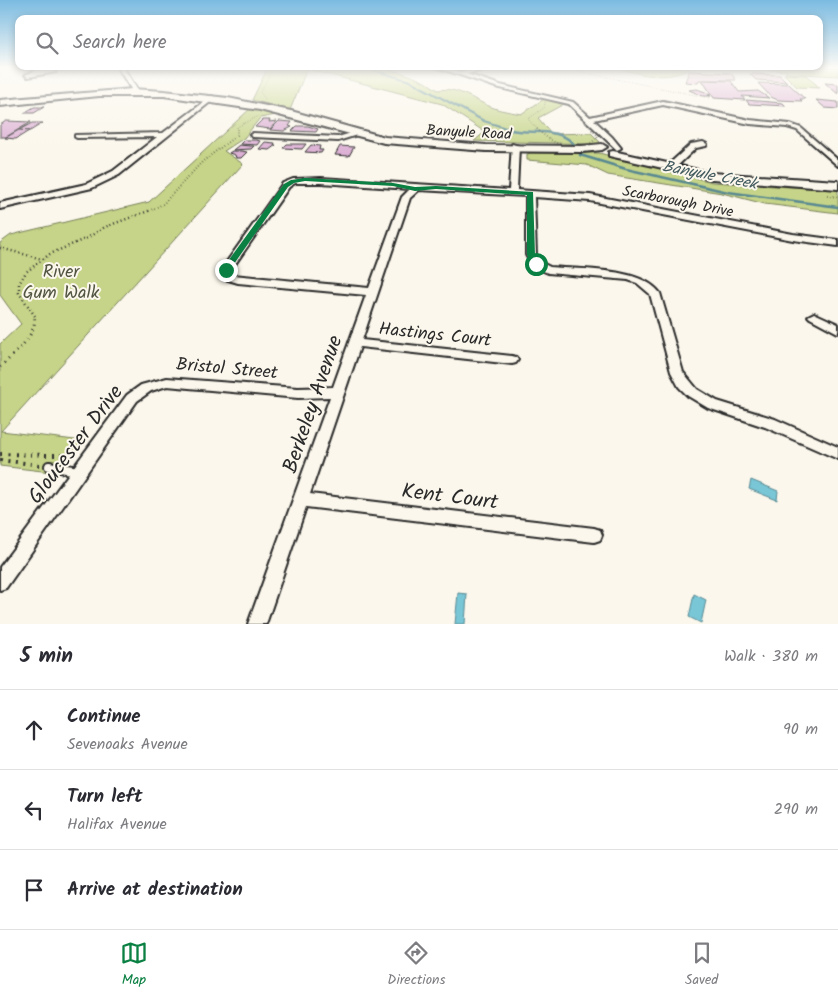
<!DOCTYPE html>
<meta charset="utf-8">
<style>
:root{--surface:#fff;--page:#f2f2f3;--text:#2b2b33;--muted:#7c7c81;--line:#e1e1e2;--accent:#0b8043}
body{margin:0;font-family:Kalam,sans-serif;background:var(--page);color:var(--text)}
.stop{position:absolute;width:15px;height:15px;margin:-11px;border:4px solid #0b8043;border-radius:50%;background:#fff}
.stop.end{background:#0b8043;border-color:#fff;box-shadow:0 1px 5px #0008}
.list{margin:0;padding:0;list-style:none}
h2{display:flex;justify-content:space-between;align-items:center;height:65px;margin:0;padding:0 20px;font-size:21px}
h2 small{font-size:16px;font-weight:400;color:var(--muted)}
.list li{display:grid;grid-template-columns:32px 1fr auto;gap:15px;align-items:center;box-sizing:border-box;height:80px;padding:0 20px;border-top:1px solid var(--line)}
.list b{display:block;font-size:19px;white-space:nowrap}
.list p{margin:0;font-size:16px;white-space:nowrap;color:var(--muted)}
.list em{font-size:16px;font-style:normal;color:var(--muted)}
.icon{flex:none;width:28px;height:28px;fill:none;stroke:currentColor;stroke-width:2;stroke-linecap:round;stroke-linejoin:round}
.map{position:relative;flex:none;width:838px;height:624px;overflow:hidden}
.search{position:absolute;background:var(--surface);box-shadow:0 2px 8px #0003;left:15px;right:15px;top:15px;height:55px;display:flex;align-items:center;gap:12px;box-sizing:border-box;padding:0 18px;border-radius:10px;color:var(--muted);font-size:19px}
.sheet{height:305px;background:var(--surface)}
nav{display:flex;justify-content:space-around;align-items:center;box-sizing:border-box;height:70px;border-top:1px solid var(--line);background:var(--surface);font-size:14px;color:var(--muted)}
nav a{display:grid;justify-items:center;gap:2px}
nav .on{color:var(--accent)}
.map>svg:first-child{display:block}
</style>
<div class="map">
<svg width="838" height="624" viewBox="0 0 838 624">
<rect width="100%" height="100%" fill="#fbf7ec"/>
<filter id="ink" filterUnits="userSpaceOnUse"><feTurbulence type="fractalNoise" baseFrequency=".02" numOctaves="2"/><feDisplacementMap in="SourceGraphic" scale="10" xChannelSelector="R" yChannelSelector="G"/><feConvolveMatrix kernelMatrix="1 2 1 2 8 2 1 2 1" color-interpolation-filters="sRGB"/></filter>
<g filter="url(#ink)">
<g fill="#c5d488" stroke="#78805a">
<path d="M268,67c55,0 123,-11 170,23 20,-4 38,12 56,18 8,3 18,4 27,6l23,-15 20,5 -26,14 14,16 39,-1 9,9 -3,2 -123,-3 11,-9 -43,-28 -135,-35 -17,41 -38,-10z"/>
<path d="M617,67h71l1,2c-20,12 -52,6 -72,-2z"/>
<polygon points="763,67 838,67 838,76 785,73 787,71 766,69"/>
<polygon points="784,74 806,75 820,88 797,87"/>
<polygon points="252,107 276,115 260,118 244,138 224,151 243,164 1,431 83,441 59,473 0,466 0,344 21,324 0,295 0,243 11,235 149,202"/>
<polygon points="531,153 599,153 712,182 838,190 838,213 765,204 722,193 608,175 587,165 527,160 527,154"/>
</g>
<g fill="#78c6d6" stroke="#598892">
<polygon points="751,480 778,491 777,500 749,489"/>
<polygon points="458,593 467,594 465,624 455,624"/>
<polygon points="694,594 706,600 701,623 689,617"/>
</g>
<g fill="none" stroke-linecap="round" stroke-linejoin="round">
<polyline stroke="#598892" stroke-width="2" points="363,67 410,81 484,121 512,130"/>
<g stroke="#598892" stroke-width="2.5">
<path d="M507,129c23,7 50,-4 68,16"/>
<polyline points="580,155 626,169 728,192 838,207"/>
</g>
</g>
<g fill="#dcb0d4" stroke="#2b2b2b">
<polygon points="689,71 731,73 736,80 699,80 698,83 685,82"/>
<polygon points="750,74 780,75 787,82 756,80"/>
<polygon points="702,80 731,81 739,92 758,91 769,98 742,96 745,100 714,98"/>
<polygon points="758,83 789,84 805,99 800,99 802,101 778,100 771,97"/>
<polygon points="825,83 838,84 838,94"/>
<polygon points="697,89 711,94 708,95 711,96 703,96 689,90"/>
<polygon points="746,100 783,103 786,106 749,104"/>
<polygon points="816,100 838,102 838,109 825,108"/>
<polygon points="34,107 44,107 34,113 24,113"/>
<polygon points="262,120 270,120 269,122 277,121 270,129 255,127"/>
<polygon points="6,121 31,122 6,137 0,137 0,125"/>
<polygon points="279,121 292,122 289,126 292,127 284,131 270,130"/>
<polygon points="32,123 43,123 30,131 19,130"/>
<polygon points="297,126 308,126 318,129 316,132 292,131"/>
<polygon points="19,130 29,131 16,139 5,138"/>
<polygon points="244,140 256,140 260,141 257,145 240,144"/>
<polygon points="265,142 275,143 274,145 276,145 269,150 259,149"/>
<polygon points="287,144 306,144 302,149 283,148"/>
<polygon points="239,145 250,146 254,146 251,149 233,150"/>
<polygon points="311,145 320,146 319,150 323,150 321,153 305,152"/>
<polygon points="340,146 354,147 349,156 335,155"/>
<polygon points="232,151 241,151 247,152 241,158 236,158 235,155 229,153"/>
</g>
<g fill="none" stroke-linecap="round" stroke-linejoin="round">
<g stroke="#2b2b2b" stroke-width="12">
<polyline id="lane" points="49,466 78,471"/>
</g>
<g stroke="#2b2b2b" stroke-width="4">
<g id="street">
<polygon points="43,67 49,67 46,69 56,72 28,77 25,75"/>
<polygon points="122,67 127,67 125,70 137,89 134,93 129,92 131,89 119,70"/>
<polygon points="436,67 444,67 461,72 495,67 467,74 500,85 573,102 590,117 663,101 750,120 790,124 801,128 838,160 838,166 797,130 787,127 750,124 663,105 594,120 612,137 621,148 617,150 569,104 496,87"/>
<polygon points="212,96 215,98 214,99 119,175 92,188 0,209 0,203 86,184 113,171 157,137 77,138 75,137 75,135 163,133"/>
<polygon points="358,131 360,132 360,134 338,141 253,137 250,135 253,133 338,137"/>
<polygon points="703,142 707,144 706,146 696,148 673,170 667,170 667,166 691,144"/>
<path d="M512,144l7,2 -2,44 73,5 203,39 45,6v6l-45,-6 -203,-39 -56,-4 2,58 4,7 10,5c31,3 91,0 110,26l23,79 14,17 20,12 58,18 63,28v12l-73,-32 -57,-19 -20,-12 -9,-9 -8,-15 -21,-78 -13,-11 -9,-3 -80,-7 -16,-7 -6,-11v-59l-107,-6 -9,8 -48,142 150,16 4,1 2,3 -2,3 -4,1 -152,-17 -50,147 284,34 6,2 2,5 -2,5 -6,2 -288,-35 -40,117h-18l82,-227 -32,1 -131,-12 -16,5 -14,10 -131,187 -6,2v-23l127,-172 14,-10 26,-7 131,10 35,-1 33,-92 -128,-12 -13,-4 -4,-9 62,-87 10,-4 28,-1 188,12zM295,183h26l89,6 -8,8 -33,91 -136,-13 -2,-5 58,-83z"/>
<polygon points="814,313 838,324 838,333 810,318 808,316"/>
</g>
</g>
<g stroke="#2b2b2b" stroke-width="4">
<g id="secondary">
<polygon points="132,89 164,91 228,98 291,111 385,137 486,145 582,146 602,144 607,147 602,150 582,152 486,151 384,143 260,110 164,96 99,96 0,106 0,100"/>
<polygon points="613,151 712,173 838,181 838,189 712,179 609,156 609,152"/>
</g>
</g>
<g stroke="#2b2b2b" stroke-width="1" stroke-dasharray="0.5 2" stroke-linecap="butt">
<polyline points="557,67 710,98"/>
<polyline points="265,99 260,92 274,67"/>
<polyline points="237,130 237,127 259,116"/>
<polyline points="538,130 528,119 544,108 546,99 569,106 592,130"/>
</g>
<g stroke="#2b2b2b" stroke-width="2" stroke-dasharray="0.5 2.5" stroke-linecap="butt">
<path d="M537,129c16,16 44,29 61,7l-7,-7"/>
<polyline points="827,196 838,197"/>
<polyline points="149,211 163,204 202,162 237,135 237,129"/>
</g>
<g stroke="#2b2b2b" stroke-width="2.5" stroke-dasharray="1 3" stroke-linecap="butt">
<polyline points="0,248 42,259"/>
<polyline points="35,316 19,293 19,284 26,272 50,254 87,238 105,227 151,210"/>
</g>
<path stroke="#2b2b2b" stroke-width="3" stroke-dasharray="1 4.5" stroke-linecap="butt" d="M0,367c13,-12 39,-33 34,-52"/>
<g stroke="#2b2b2b" stroke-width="4" stroke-dasharray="2 5.5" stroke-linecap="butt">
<polyline points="0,454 48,455"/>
<polyline points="53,455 74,455"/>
<polyline points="0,460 40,465"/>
</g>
<use href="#lane" stroke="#fbf7ec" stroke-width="8"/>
<use href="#street" fill="#fbf7ec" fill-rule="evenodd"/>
<use href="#secondary" fill="#fbf7ec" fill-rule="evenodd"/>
</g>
</g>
<linearGradient id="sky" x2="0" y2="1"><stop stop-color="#7bbbe1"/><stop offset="0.44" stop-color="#fdfbf6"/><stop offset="1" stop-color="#fdfbf6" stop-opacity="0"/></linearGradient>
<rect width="838" height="154" fill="url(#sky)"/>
<polygon fill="#0b8043" points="305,178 393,183 415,187 436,186 533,192 535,255 540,264 533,266 527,255 527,195 436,189 415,191 393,186 305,181 294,183 288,187 229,271 223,271 223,268 284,184 291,180"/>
<g text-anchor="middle" stroke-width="4" stroke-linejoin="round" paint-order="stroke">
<g font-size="15" fill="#2b2b2b" stroke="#fbf7ec">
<text transform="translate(469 132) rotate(3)" y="5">Banyule Road</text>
<text transform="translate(678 201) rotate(11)" y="5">Scarborough Drive</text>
</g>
<g font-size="16" font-style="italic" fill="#425a5e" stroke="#fbf7ec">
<text transform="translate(710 174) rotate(11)" y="6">Banyule Creek</text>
</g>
<g font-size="18" fill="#525542" stroke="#fbf7ec">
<text x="61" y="277">River<tspan x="61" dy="21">Gum Walk</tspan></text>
</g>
<g font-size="18" fill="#2b2b2b" stroke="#fbf7ec">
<text transform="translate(435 334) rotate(6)" y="6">Hastings Court</text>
<text transform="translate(227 368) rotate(5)" y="6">Bristol Street</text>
</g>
<g font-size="21" fill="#2b2b2b" stroke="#fbf7ec">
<text transform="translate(312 404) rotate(-71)" y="7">Berkeley Avenue</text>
<text transform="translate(75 444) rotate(-53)" y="7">Gloucester Drive</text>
<text transform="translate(450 496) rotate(7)" y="7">Kent Court</text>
</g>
</g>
</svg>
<div class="stop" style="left:536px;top:264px"></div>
<div class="stop end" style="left:226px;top:270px"></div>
<div class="search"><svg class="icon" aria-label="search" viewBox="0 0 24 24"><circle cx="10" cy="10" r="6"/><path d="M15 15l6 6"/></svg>Search here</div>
</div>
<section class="sheet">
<h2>5 min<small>Walk · 380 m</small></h2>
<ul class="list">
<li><svg class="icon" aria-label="ahead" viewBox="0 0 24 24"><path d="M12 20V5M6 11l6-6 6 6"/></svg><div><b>Continue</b><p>Sevenoaks Avenue</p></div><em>90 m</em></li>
<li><svg class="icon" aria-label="left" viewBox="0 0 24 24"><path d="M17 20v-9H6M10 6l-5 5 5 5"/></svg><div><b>Turn left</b><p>Halifax Avenue</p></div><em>290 m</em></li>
<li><svg class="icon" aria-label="arrive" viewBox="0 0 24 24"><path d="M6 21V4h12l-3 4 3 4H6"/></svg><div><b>Arrive at destination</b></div></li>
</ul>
</section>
<nav>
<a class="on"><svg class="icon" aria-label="map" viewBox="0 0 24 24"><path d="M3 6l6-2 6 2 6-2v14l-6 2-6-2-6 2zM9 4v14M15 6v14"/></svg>Map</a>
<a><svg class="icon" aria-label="directions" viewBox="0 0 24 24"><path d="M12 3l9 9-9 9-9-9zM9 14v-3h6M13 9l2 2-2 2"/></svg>Directions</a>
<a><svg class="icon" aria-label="saved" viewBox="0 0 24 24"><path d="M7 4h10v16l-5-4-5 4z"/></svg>Saved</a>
</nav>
